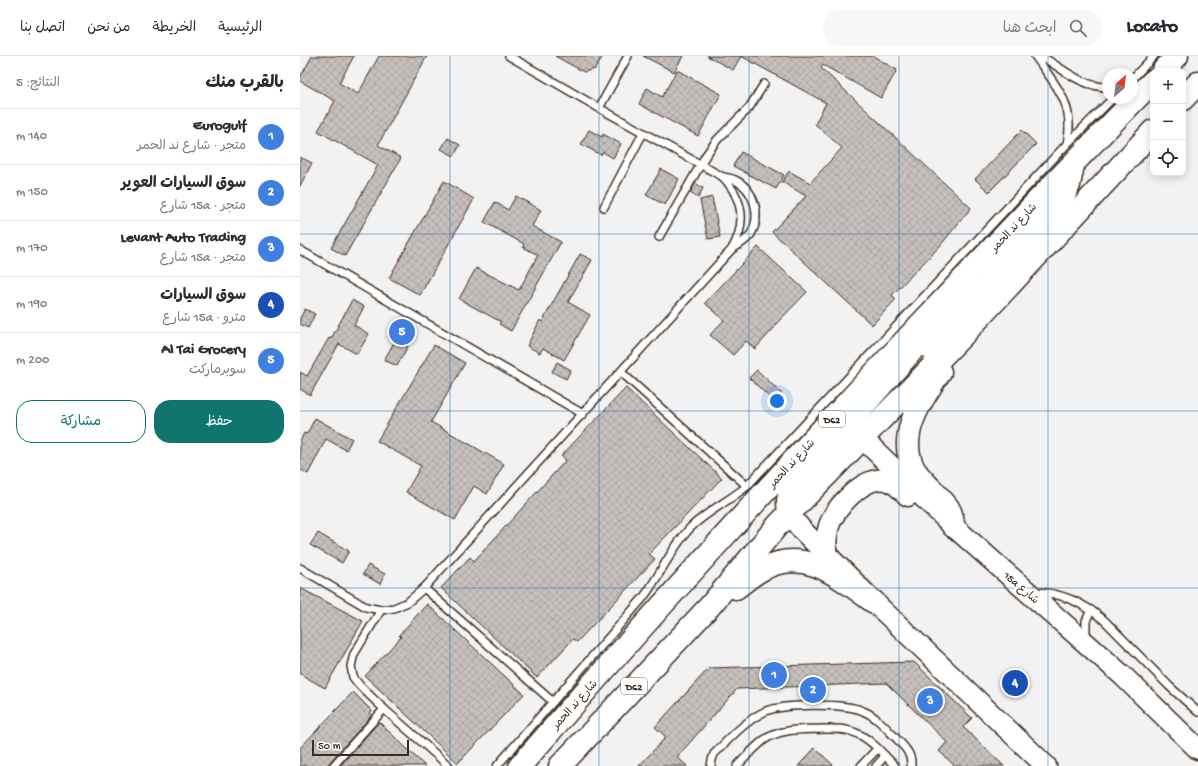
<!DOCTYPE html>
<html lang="ar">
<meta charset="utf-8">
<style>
:root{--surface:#fff;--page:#f7f7f7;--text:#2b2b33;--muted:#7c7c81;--line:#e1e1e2;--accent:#0f766e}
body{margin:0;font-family:"Gochi Hand","Playpen Sans Arabic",sans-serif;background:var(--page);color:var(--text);direction:rtl}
.controls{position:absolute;right:12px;top:12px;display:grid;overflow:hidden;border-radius:8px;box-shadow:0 2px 10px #0003}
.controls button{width:36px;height:36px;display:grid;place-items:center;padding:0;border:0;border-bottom:1px solid var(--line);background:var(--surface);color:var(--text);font:20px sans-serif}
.compass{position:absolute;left:802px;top:12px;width:36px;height:36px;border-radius:50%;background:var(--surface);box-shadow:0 2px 10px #0003;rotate:28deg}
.scale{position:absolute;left:12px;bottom:10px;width:97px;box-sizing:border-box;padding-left:4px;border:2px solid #3b2a1e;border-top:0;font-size:11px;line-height:14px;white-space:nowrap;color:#3b2a1e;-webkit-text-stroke:3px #fff;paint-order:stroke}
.you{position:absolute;left:477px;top:345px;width:14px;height:14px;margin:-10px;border:3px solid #fff;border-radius:50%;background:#1a73e8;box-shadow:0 0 0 6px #1a73e833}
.badge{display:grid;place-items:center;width:26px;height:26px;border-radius:50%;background:var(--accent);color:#fff;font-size:13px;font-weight:700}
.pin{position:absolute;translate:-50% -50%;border:2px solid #fff;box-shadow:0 1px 4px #0006}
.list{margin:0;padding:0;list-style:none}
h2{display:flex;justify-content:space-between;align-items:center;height:52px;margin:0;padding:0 16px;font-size:17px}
h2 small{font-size:13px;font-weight:400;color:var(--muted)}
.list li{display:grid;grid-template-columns:26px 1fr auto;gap:12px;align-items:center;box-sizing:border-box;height:56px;padding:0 16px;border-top:1px solid var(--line)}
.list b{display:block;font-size:15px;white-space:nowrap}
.list p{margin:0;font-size:13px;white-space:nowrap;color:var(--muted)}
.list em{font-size:13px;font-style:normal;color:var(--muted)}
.actions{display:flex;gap:8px;padding:12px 16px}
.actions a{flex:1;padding:9px 0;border:1px solid var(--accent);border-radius:16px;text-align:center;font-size:14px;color:var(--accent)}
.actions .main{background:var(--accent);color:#fff}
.icon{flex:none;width:22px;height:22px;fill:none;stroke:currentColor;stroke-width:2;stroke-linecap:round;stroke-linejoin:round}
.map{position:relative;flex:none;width:898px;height:710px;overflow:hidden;direction:ltr}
header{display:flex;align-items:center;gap:24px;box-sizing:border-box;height:56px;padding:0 20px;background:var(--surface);border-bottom:1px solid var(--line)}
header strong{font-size:19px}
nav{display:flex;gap:22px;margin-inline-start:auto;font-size:14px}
.search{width:280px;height:36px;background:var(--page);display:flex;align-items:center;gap:10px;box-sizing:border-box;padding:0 14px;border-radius:22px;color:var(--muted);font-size:15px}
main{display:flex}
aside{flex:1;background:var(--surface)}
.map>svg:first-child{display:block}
</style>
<header>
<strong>Locato</strong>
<div class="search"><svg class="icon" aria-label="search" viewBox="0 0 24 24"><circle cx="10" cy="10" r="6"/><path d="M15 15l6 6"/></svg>ابحث هنا</div>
<nav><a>الرئيسية</a><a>الخريطة</a><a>من نحن</a><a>اتصل بنا</a></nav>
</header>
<main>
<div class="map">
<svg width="898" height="710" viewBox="0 0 898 710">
<defs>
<pattern id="building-cross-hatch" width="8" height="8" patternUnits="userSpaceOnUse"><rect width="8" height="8" fill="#c6c0bd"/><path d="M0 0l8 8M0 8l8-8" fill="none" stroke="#aba5a2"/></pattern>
</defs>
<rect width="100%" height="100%" fill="#f3f2f2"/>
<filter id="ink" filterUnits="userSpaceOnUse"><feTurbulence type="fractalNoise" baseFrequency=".025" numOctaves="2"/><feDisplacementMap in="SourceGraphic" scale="8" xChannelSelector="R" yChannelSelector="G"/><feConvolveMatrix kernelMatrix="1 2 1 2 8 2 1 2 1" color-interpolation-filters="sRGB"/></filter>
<g filter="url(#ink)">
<g fill="url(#building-cross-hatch)" stroke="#3b2a1e">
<polygon points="12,0 54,0 39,27 58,38 79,0 127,0 78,89 101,102 45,200 31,192 78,109 18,75 35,45 0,25 0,22"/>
<polygon points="255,0 303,0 295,13 284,16"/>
<polygon points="343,0 383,0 374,16"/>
<polygon points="407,0 441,0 433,14"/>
<polygon points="441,0 573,0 597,14 581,42 523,9 521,12 671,152 639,191 592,239 596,243 572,269 472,176 506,140 482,126 489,115 510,127 542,92 515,68 526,47"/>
<polygon points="377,14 421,38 398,80 339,48 347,32 362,41"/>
<polygon points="289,74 302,81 303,78 321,88 313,102 303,96 301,99 281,88"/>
<polygon points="722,74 736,88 689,136 675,123"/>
<polygon points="148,82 160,89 154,100 141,93"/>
<polygon points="441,96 484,119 476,133 433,110"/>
<polygon points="0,101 12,107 0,130"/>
<polygon points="361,113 379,123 365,149 346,139"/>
<polygon points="144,125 174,143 120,239 89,222"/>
<polygon points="395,127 403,132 398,142 390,137"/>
<polygon points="216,140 241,154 232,170 261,186 211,275 199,268 201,266 159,243 176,212 219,234 238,199 223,191 224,188 184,166 195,146 208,154"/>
<polygon points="412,141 420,181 408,183 400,144"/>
<polygon points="458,191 507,236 474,270 475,271 455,293 446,285 433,299 410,279 424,264 405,247"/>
<polygon points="280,198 292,204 268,246 290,259 264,304 243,292 240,297 227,290 240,264 242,266"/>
<polygon points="52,244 64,251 54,269 69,278 57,298 39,288 10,339 0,333 0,316 7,320 29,282 31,283"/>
<polygon points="5,253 15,258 8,272 0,268 0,262"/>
<polygon points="96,283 108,290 97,310 84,304"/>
<polygon points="134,289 165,307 131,366 204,408 187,438 174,430 155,464 106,436 121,410 77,385"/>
<polygon points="257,306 271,314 266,323 252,316"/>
<polygon points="457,314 482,338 475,346 449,322"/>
<polygon points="326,332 422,422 349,498 355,503 277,586 273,583 237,622 141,532 170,501 174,505 266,404 261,400"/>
<polygon points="15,362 52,383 46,394 26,383 8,418 0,413 0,385 4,377 7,378"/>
<polygon points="18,477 49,495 42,507 10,489"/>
<polygon points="68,509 85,518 80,528 63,518"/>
<polygon points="0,532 63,565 25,632 0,618"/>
<polygon points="127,548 224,638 158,707 65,620 101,581 99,579"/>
<polygon points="614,606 672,662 663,671 704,710 655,710 639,695 647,686 586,627 437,633 377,701 387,710 339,710 366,681 355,671 409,612"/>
<polygon points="53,636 72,655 70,657 72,659 29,707 28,710 0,710 0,692"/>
<polygon points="79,666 125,710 40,710"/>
<polygon points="515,692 534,710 498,710"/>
</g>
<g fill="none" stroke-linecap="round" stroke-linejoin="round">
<g stroke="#3b2a1e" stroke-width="10">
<g id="lane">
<path d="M209,0l90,52 124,69c4,1 8,1 12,3 19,9 27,35 16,54 -5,7 -12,11 -19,15"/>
<path d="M735,0c21,30 41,49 32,88"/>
<path d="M741,0c22,13 41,31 67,31"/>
<polyline points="832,23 854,0"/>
<polyline points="299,52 328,0"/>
<polyline points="304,151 343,77"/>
<polyline points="359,181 406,99 417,84 449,52 464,28"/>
<polyline points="0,194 283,358"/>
<polyline points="321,316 447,430"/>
<path d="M0,512l66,39 15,3 13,-2 14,-6 16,-14 308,-339c15,-26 11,-50 -9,-72"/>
<polyline points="124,532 253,646"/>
<path d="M734,536c27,0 50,11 71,29l64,65 29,26"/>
<polyline points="81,554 54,598 51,610 53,621 60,630 84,653 149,710"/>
<polyline points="786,582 786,565 791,554"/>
<polyline points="33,710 84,653"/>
<path d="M197,710l146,-168c17,-22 28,-50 48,-71 18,-17 38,-26 56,-41l320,-342 46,-46"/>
<path d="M411,710l1,-6 2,-6c15,-15 32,-34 52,-43 19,-7 78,-8 97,0 13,5 23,17 33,27 8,9 16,15 15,28"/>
<path d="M437,710c9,-9 17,-18 27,-26 17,-12 39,-10 59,-11 11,0 22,-1 33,4 15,6 28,22 39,33"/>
<polyline points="561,710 577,693"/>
<polyline points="576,710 585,700"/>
</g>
</g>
<g stroke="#3b2a1e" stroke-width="23">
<g id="secondary">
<path d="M667,227l-15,24 -162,183c-4,8 -4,15 -1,24l13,16 72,72 172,164"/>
<polyline points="549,374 562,382 653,470 822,619 898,693"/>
<path d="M526,497c0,-9 0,-18 3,-27 6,-19 35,-50 57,-46 9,2 15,10 22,16"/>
</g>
</g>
<g stroke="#3b2a1e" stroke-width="25">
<g id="primary">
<polyline points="863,15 877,0"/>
<polyline points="883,43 898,27"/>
<polyline points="630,292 760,148 769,129 773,109"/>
<path d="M640,316c-18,27 -44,63 -26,97 6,10 15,17 22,25 10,10 17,17 17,32"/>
<path d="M436,532c8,-6 16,-13 25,-18 44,-25 79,8 113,32"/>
<path d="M220,710c204,-235 416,-462 633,-685"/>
<polyline points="260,710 409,551 477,470 666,276 853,75"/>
</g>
</g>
<use href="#lane" stroke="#fff" stroke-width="7"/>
<use href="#secondary" stroke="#fff" stroke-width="20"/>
<use href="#primary" stroke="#fff" stroke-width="22"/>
</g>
</g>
<path fill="none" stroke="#1f6fb2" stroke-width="1" stroke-opacity="0.55" d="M150,0v710M299,0v710M449,0v710M599,0v710M748,0v710M0,178h898M0,355h898M0,532h898"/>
<g text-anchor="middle" stroke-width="3.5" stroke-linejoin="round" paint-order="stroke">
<g fill="#fff" stroke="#766a62" stroke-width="1">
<rect x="519" y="355" width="26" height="16" rx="3"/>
<rect x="321" y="622" width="26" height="16" rx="3"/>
</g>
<g font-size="10" font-weight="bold" fill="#3b2a1e">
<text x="532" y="367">D62</text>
<text x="334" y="634">D62</text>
</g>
<g font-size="11" fill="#3b2a1e" stroke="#fff">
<text transform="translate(713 171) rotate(-47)" y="4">شارع ند الحمر</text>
<text transform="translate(491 407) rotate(-47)" y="4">شارع ند الحمر</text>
<text transform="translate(722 531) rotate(41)" y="4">15a شارع</text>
<text transform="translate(274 648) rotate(-48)" y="4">شارع ند الحمر</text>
</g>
</g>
</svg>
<div class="controls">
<button>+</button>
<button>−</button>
<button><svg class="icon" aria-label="locate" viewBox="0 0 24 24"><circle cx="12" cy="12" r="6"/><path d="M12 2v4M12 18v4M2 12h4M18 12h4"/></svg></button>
</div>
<svg class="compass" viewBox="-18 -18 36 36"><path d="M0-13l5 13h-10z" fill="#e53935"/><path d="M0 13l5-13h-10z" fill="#7c7c81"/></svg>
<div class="scale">50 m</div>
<div class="you"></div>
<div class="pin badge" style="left:474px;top:619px;background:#3f7fe0">1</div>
<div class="pin badge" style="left:513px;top:634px;background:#3f7fe0">2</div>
<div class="pin badge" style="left:630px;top:645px;background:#3f7fe0">3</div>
<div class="pin badge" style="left:715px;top:627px;background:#1a4fb4">4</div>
<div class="pin badge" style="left:102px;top:276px;background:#3f7fe0">5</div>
</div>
<aside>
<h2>بالقرب منك<small>النتائج: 5</small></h2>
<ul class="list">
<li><span class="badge" style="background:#3f7fe0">1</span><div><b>Eurogulf</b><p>متجر · شارع ند الحمر</p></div><em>140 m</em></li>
<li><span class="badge" style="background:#3f7fe0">2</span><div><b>سوق السيارات العوير</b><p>متجر · 15a شارع</p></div><em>150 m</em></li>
<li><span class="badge" style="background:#3f7fe0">3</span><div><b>Levant Auto Trading</b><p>متجر · 15a شارع</p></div><em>170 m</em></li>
<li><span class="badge" style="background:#1a4fb4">4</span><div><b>سوق السيارات</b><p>مترو · 15a شارع</p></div><em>190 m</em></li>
<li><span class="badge" style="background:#3f7fe0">5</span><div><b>Al Tai Grocery</b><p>سوبرماركت</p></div><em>200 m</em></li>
</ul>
<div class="actions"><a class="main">حفظ</a><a>مشاركة</a></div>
</aside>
</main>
